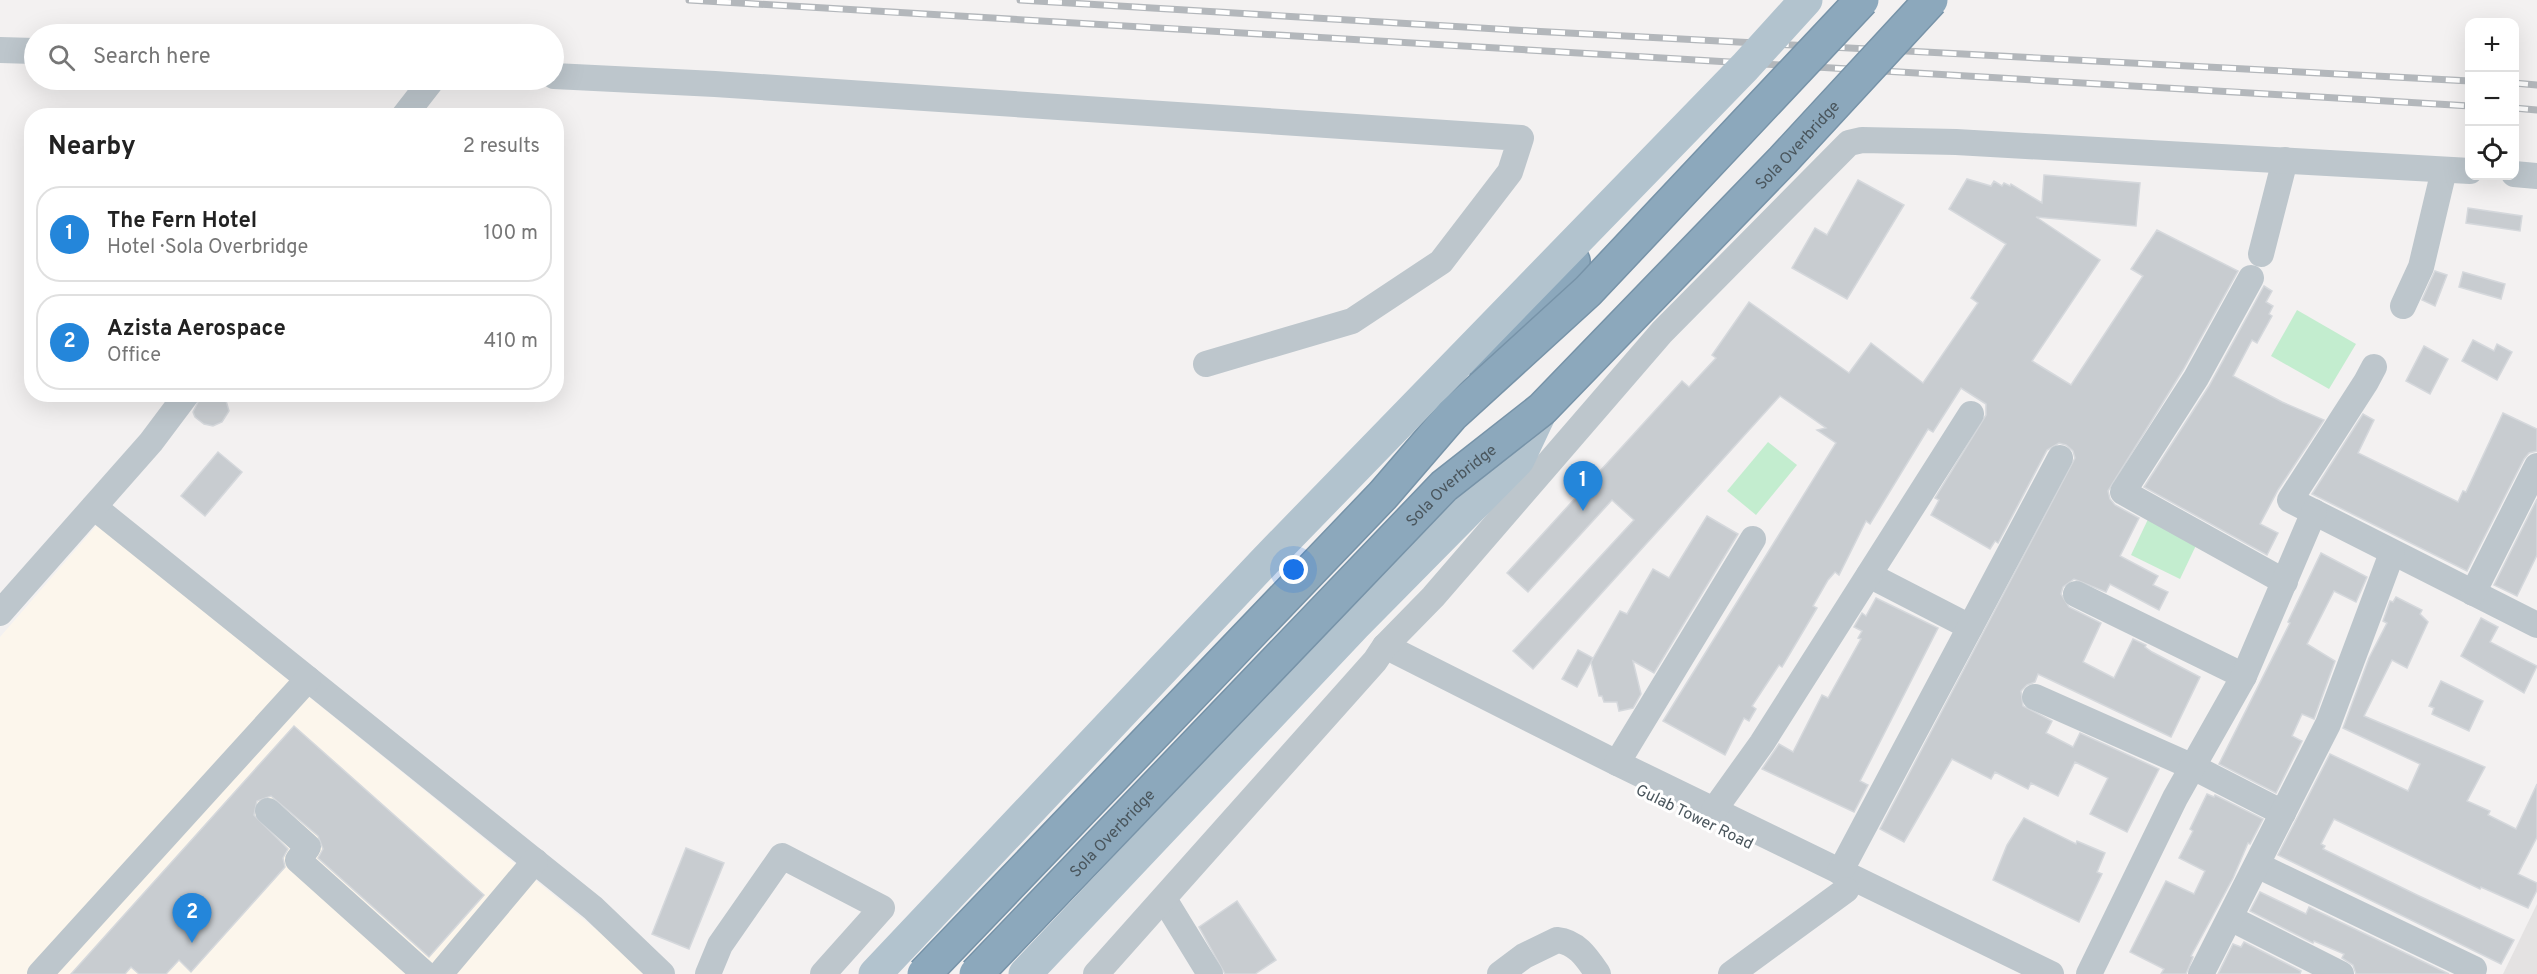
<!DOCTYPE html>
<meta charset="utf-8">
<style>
:root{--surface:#fff;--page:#f2f2f2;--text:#222;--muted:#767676;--line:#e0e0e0;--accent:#2486da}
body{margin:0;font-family:Overpass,sans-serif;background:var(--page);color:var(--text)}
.controls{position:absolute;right:18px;top:18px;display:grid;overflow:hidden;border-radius:12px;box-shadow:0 6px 24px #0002}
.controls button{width:54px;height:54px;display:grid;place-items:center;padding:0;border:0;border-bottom:2px solid var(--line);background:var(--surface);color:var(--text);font:30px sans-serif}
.you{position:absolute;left:1294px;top:570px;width:21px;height:21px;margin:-15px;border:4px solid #fff;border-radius:50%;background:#1a73e8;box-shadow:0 0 0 9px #1a73e833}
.badge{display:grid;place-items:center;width:39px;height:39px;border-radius:50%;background:var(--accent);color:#fff;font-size:20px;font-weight:700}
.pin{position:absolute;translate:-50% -50px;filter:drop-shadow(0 2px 3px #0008)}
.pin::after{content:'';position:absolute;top:32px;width:21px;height:18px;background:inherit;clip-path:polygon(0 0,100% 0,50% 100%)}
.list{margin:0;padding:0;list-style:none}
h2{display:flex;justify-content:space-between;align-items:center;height:78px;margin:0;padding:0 24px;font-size:26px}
h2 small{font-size:20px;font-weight:400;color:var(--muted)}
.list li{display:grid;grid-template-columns:39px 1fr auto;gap:18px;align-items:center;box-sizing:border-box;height:96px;margin:0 12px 12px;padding:0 12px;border:2px solid var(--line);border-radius:24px}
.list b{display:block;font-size:22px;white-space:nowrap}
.list p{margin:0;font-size:20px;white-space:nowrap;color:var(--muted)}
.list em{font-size:20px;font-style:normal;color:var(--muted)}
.icon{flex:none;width:33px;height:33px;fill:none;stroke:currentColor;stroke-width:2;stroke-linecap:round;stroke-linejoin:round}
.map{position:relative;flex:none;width:2537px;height:974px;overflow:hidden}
.search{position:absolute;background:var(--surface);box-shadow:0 6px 24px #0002;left:24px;top:24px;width:540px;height:66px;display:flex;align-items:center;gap:15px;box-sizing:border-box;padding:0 21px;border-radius:33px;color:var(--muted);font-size:22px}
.panel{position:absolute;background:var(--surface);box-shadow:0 6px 24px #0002;left:24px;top:108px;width:540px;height:294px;border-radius:24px}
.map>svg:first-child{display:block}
</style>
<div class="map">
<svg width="2537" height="974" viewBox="0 0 2537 974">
<rect width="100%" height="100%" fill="#f3f1f1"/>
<polygon fill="#fcf6ec" points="97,525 651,974 0,974 0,637"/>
<polygon fill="#e4e2e2" points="2537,904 2537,974 2503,974"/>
<g fill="#c3edcf">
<polygon points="2297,310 2356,344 2329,389 2271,356"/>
<polygon points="1768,442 1797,465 1756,515 1727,491"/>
<polygon points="2151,513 2200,537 2180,579 2131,555"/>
</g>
<g fill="#c8ccd0" stroke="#d5d8dc" stroke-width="1.5">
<polygon points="2044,175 2140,183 2136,226 2036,217 2100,260 2032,361 2071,385 2143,276 2131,269 2157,230 2238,271 2183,370 2108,491 2110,499 2115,505 2139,518 2120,556 2158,576 2153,585 2168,592 2159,610 2110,584 2106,592 2074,579 2063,587 2061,594 2069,607 2101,623 2083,662 2114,678 2133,639 2146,645 2145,647 2152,652 2200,677 2171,737 2038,674 2035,682 2027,685 2021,691 2023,706 2052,721 2046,733 2073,747 2080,733 2159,769 2127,832 2090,814 2108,778 2075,762 2058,796 2031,783 2028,789 1995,772 1991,779 1952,759 1904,842 1880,829 2075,458 2073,451 2066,445 2059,443 2047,450 1998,543 1995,541 1990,549 1931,515 1939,500 1935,498 1986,415 1986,404 1961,388 1933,432 1928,429 1870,524 1866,521 1839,575 1835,572 1828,580 1813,606 1817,608 1782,667 1779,665 1752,706 1756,709 1749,721 1744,718 1725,755 1663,721 1836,443 1817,430 1826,428 1780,396 1533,669 1513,651 1634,520 1612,500 1528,592 1507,573 1682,381 1689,387 1716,358 1712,355 1749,302 1849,373 1871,343 1923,383 1978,303 1971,298 2006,244 1949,209 1967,179 1991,186 1994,181 2002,186 2004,183 2010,186 2011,184 2042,203"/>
<polygon points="1858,180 1904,205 1847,299 1792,268 1815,228 1827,235"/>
<polygon points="2468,208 2522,216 2520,231 2466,223"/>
<polygon points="2435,271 2447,275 2435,306 2422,300"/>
<polygon points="2463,272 2505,284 2501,299 2459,287"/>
<polygon points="2264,286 2272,291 2266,302 2273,306 2269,314 2272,316 2257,343 2252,340 2233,376 2282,402 2324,420 2278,490 2260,524 2278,533 2267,555 2144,487 2209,386"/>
<polygon points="2473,340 2494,351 2497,344 2512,352 2497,380 2462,361"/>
<polygon points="2424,346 2448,359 2430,394 2406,381"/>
<polygon points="202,394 224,394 229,411 222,422 213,426 204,424 195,417 193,412"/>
<polygon points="2503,413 2537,429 2537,451 2529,453 2524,459 2467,571 2312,494 2363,414 2374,420 2358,453 2458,502 2463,491 2466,492"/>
<polygon points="218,452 242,472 205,516 181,496"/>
<polygon points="2537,499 2537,555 2517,596 2494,585"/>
<polygon points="1707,516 1738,534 1654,673 1633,661 1641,694 1633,708 1619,711 1617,702 1604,702 1602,696 1599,696 1591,662 1620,611 1627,614 1653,569 1669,578"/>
<polygon points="2321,553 2367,577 2356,602 2334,591 2307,644 2335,661 2314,719 2302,714 2292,736 2302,741 2276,793 2219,764 2290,623 2288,622"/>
<polygon points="2396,597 2422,610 2420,614 2428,622 2407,668 2392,660 2364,716 2485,767 2467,801 2490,811 2488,815 2516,829 2537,784 2537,837 2518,874 2537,883 2537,890 2528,908 2481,887 2480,889 2334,819 2321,844 2325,846 2323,849 2417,895 2514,940 2501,964 2278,855 2330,754 2408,791 2420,764 2343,728 2369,658 2387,623 2383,621 2390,601 2393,602"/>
<polygon points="1876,598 1938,628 1860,781 1868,785 1854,812 1762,769 1779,744 1793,752 1822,695 1828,698 1861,639 1858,638 1862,631 1854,627 1862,613 1866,616"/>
<polygon points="2481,618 2498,627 2490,642 2537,666 2524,693 2461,656"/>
<polygon points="1578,650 1593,658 1577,687 1562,679"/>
<polygon points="2441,681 2483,701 2469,731 2432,714 2434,708 2429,706"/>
<polygon points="294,726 484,895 429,957 318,858 323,849 318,836 271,796 257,801 254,815 288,849 283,858 285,867 191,972 179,960 166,974 139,974 131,967 125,974 71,974"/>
<polygon points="2207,794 2214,797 2215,795 2263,819 2250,844 2248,843 2233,878 2191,956 2193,957 2186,974 2161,974 2164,969 2130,952 2166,881 2194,894 2205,871 2179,858 2193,831 2190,829"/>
<polygon points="2024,818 2076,844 2077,841 2105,853 2097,872 2102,874 2079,922 1993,880 2007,845"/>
<polygon points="686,848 724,863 689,949 652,934"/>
<polygon points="2260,892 2306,914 2309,907 2449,974 2356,974 2353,965 2342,958 2344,954 2314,941 2313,943 2250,911"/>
<polygon points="1237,901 1276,960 1255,974 1225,974 1199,927"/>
<polygon points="2244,942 2301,971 2300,974 2218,974 2233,944 2241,947"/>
</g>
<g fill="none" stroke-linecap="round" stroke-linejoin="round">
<g stroke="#7793a8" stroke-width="36">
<polyline id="highway" points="1487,371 1573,261"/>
</g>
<g stroke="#bdc6cc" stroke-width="26">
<polyline points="0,50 34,51"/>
<polyline points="554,76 715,84 1521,138 1510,172 1441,262 1352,321 1206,364"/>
<polyline points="404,116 432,80"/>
<polyline points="2514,174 2537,176"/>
<polyline points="2261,254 2285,160"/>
<polyline points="2251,278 2196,378 2123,492 2285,582"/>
<polyline points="2403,306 2421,267 2444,170"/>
<polyline points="2374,367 2366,382 2290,500 2537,625"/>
<polyline points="94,507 593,908 662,974"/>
<polyline points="1869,575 1970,627"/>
<polyline points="2473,593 2537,466"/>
<polyline points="2076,594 2244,676"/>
<polyline points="0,613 151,442 187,394"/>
<polyline points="1385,646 1617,763 2051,974"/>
<polyline points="2035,697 2193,767 2283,813"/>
<polyline points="1617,763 1753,539"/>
<polyline points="1714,810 1762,743 1971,414"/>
<polyline points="268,811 308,847 298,860 425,974"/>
<polyline points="2257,865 2474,969"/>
<polyline points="1840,872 2060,458"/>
<polyline points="1164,899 1210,974"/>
<polyline points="2230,918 2341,974"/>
<polyline points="40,974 308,679"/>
<polyline points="440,974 535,861"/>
<polyline points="708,974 720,945 782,856 882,908 823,974"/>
<polyline points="1096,974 1375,661 1385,646 1433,597 1662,332 1849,143 1862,140 1956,142 2470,171"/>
<path d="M1500,974l24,-18 33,-16c20,2 30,18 41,34"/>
<polyline points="1731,974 1846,890"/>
<polyline points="2089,974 2175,798 2244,676 2314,512"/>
<polyline points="2201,974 2328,724 2392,553"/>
</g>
<polyline stroke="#b2c3ce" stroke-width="33" points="1025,974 1355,625 1518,460 1542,409"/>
<use href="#highway" stroke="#8ca8bc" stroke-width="33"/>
<g stroke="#b3b7bb" stroke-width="7">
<g id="rail">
<polyline points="689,0 2470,106"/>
<polyline points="1020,0 1531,31 2470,81"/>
<polyline points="2514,83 2537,85"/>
<polyline points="2514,108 2537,110"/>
</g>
</g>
<use href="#rail" stroke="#fff" stroke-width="4.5" stroke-dasharray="14" stroke-linecap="butt"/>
<g stroke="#7793a8" stroke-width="36" stroke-linecap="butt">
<g id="highway-bridge">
<polyline points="924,974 1383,495 1452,415 1588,291 1862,0"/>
<path id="s1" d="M976,974l468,-488 98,-77 241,-249 148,-160"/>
</g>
</g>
<polyline stroke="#b2c3ce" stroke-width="33" points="875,974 1265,561 1745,67 1806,0"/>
<use href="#highway-bridge" stroke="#8ca8bc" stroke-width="33"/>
</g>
<g text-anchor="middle" stroke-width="6" stroke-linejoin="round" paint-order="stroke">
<g font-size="16" fill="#4a565d" stroke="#fff">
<text dy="6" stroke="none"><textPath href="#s1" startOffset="1168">Sola Overbridge</textPath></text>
<text dy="6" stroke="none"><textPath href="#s1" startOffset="682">Sola Overbridge</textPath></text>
<text transform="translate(1695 816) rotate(26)" y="6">Gulab Tower Road</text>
<text dy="6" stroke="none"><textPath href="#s1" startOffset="196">Sola Overbridge</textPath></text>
</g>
</g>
</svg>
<div class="controls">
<button>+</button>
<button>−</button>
<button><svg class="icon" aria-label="locate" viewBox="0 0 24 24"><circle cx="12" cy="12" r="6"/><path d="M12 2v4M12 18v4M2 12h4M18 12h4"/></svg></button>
</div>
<div class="you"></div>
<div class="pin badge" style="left:1583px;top:511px">1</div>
<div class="pin badge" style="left:192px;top:943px">2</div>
<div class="search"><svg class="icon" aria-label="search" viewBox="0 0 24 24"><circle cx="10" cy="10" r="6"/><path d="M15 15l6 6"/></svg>Search here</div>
<section class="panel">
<h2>Nearby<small>2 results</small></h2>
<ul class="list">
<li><span class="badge">1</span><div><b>The Fern Hotel</b><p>Hotel · Sola Overbridge</p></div><em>100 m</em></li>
<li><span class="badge">2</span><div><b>Azista Aerospace</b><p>Office</p></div><em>410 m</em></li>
</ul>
</section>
</div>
